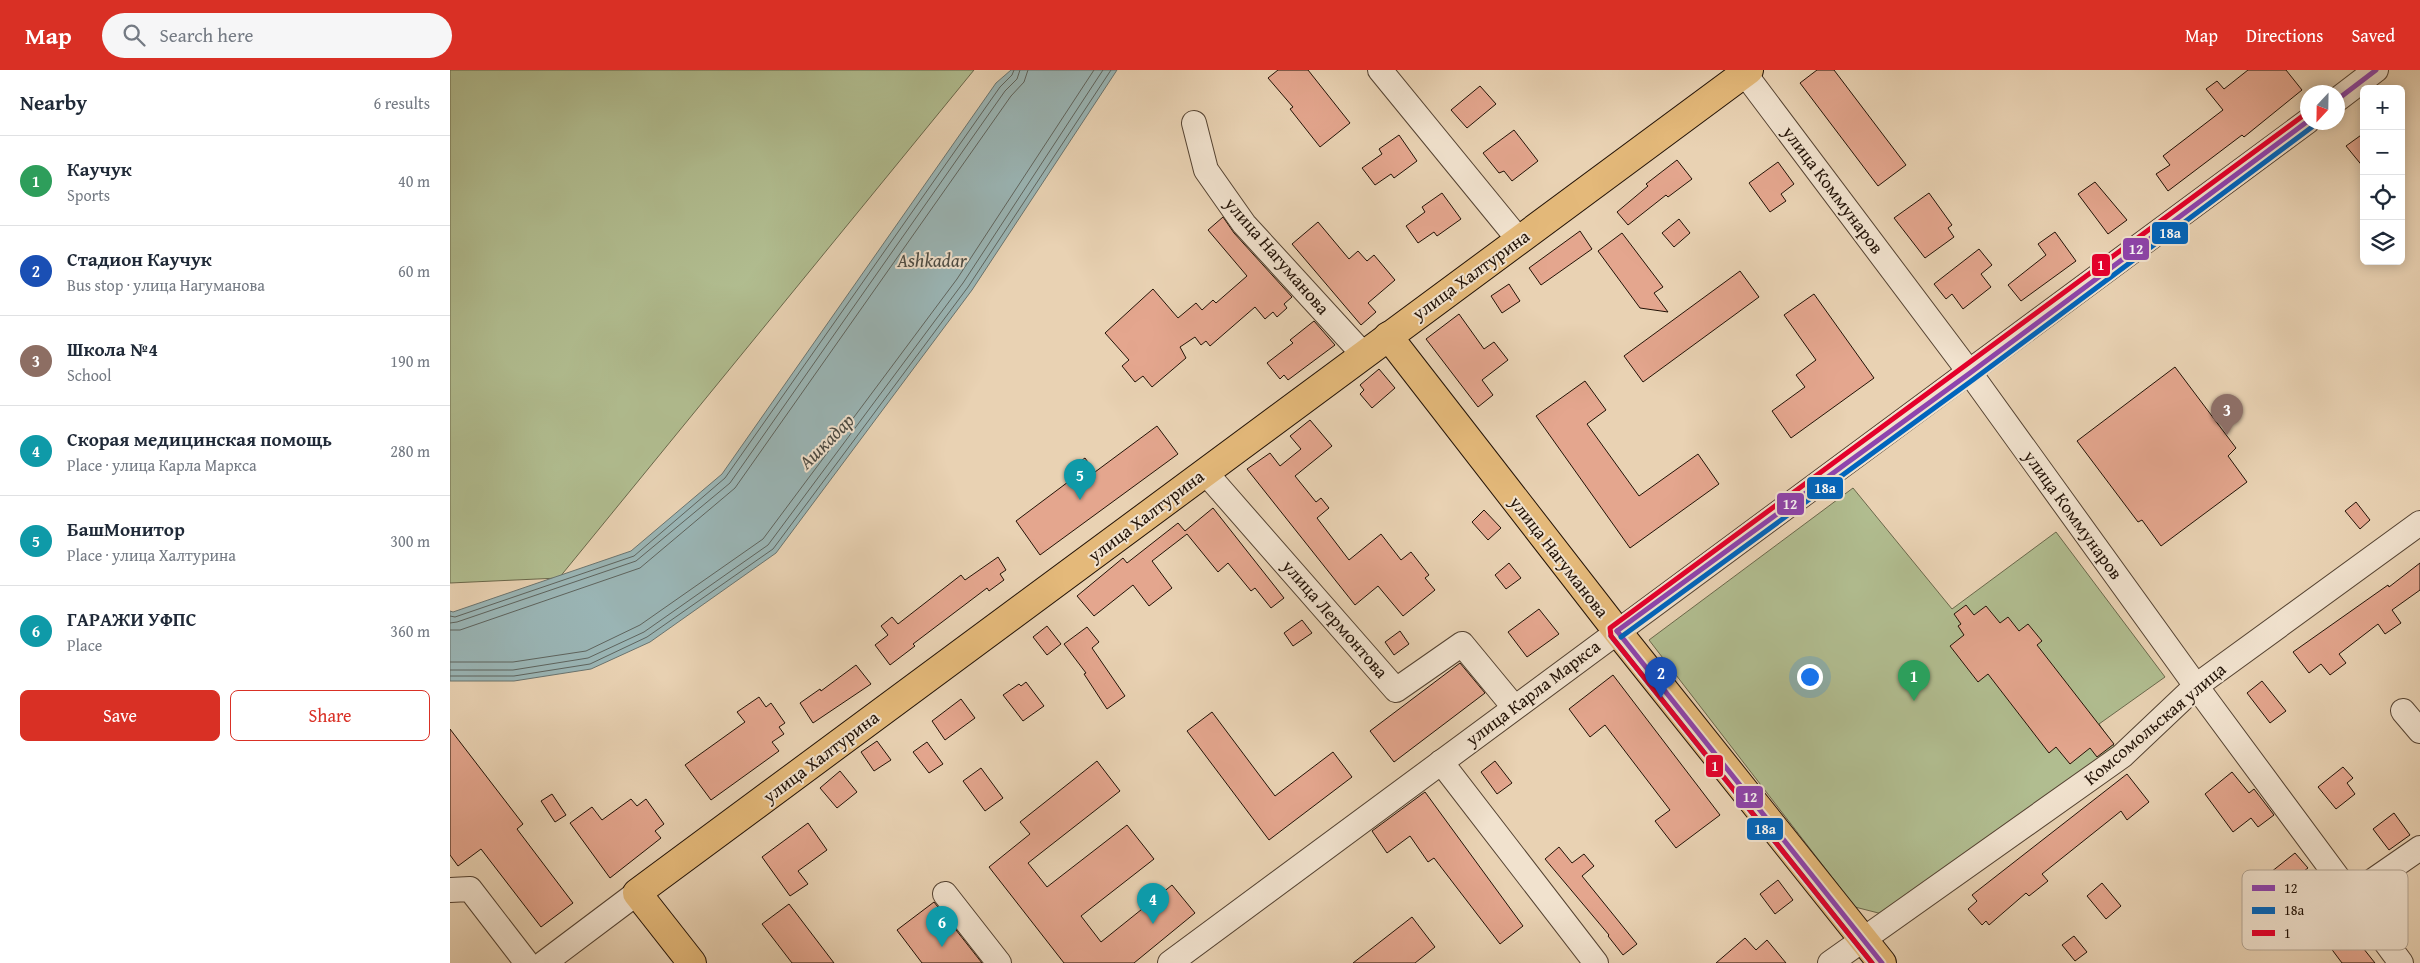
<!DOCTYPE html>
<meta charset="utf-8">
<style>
:root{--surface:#fff;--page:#f6f6f7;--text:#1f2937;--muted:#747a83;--line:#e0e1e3;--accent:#d93025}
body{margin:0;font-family:"Gentium Book Plus",serif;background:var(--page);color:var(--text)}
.controls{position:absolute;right:15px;top:15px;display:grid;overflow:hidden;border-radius:8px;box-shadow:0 2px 12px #0003}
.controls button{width:45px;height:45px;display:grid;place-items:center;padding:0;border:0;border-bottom:1px solid var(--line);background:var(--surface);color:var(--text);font:25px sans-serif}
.compass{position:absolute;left:1850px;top:15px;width:45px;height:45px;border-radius:50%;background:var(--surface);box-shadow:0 2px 12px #0003;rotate:202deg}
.you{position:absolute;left:1359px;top:606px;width:18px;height:18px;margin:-12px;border:4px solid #fff;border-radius:50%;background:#1a73e8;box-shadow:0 0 0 8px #1a73e833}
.badge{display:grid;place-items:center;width:32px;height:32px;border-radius:50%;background:var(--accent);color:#fff;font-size:16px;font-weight:700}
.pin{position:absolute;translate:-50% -41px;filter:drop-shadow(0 1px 2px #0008)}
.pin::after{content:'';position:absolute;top:26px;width:18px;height:15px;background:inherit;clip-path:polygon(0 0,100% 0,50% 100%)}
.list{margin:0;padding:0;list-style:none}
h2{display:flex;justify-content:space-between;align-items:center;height:65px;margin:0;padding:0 20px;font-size:21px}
h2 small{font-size:16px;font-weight:400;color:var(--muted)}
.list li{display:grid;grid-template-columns:32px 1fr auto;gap:15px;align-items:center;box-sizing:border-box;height:90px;padding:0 20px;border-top:1px solid var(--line)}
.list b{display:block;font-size:19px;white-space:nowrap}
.list p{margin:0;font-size:16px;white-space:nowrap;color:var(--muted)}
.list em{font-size:16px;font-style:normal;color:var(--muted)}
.actions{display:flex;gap:10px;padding:15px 20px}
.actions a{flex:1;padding:11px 0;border:1px solid var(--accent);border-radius:8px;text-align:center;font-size:18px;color:var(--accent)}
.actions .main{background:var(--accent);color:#fff}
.icon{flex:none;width:28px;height:28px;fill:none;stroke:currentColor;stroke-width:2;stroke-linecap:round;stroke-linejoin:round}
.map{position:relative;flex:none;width:1970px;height:893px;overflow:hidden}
header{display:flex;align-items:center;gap:30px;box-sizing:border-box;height:70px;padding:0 25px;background:var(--accent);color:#fff}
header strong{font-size:24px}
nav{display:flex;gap:28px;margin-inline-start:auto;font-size:18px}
.search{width:350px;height:45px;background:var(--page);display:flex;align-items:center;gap:12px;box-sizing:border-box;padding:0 18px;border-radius:28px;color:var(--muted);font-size:19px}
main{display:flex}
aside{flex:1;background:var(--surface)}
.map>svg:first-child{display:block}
</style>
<header>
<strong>Map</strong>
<div class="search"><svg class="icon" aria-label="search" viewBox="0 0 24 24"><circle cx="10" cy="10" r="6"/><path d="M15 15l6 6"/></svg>Search here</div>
<nav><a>Map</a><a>Directions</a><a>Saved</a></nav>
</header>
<main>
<aside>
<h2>Nearby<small>6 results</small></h2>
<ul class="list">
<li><span class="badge" style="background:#2e9e5b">1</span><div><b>Каучук</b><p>Sports</p></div><em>40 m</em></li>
<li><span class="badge" style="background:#1a4fb4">2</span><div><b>Стадион Каучук</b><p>Bus stop · улица Нагуманова</p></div><em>60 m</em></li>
<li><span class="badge" style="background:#8d6e63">3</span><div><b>Школа №4</b><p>School</p></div><em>190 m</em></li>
<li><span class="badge" style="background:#0f9aa8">4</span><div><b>Скорая медицинская помощь</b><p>Place · улица Карла Маркса</p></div><em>280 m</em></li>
<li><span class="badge" style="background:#0f9aa8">5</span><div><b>БашМонитор</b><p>Place · улица Халтурина</p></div><em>300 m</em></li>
<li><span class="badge" style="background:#0f9aa8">6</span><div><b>ГАРАЖИ УФПС</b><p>Place</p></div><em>360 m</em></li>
</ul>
<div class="actions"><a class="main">Save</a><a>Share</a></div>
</aside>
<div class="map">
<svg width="1970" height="893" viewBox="0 0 1970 893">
<rect width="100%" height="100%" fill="#e9d2b3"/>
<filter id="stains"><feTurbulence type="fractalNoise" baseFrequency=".004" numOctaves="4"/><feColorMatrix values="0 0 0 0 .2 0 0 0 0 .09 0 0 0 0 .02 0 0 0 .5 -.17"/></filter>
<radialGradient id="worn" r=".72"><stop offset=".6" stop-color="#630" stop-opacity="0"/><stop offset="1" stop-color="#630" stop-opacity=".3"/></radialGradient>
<g fill="#b1bd90" stroke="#6a684b">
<polygon points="0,0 524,0 109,508 0,513"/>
<polygon points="1403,418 1502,539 1606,462 1715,607 1649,654 1666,679 1440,846 1405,837 1199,570"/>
</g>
<polygon fill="#9ab5b5" stroke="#6a746f" points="561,0 667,0 522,220 326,483 200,572 141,599 64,611 0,611 0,541 3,542 181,481 272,404 546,13"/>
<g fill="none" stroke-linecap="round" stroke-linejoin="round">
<g stroke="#5e645e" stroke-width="1">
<polyline points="0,546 5,547 184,486 275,408 550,17 562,5 564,0"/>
<polyline points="0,553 7,552 186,491 280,413 555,21 567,9 570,0"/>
<polyline points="0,560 10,560 190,498 285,418 561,26 574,12 578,0"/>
<polyline points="0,592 63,592 136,581 190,555 313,469 507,209 644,0"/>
<polyline points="0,600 63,600 138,588 194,562 318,475 513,213 653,0"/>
<polyline points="0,606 64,606 140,594 197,567 323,479 518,217 661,0"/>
</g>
</g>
<g fill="#e4a68e" stroke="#221206">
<polygon points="828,0 858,0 900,53 870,77 840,39 843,37 818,8"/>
<polygon points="1367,0 1384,0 1456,95 1428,116 1350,13"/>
<polygon points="1798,0 1836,0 1852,20 1794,67 1792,65 1718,121 1706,104 1720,95 1713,86 1773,40 1756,19 1767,11 1774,19"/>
<polygon points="1030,16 1046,34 1017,58 1001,40"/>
<polygon points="1064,60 1088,91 1062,111 1054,101 1049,103 1033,83"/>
<polygon points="1914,63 1914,98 1896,76"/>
<polygon points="949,65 967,91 944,108 941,104 925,115 912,98 932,84 929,79"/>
<polygon points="1227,90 1242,109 1218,127 1216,125 1178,155 1167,142 1198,116 1196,114"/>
<polygon points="1328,92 1344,114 1331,124 1336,131 1320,142 1299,113"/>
<polygon points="1645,112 1677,150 1658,164 1628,124"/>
<polygon points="992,123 1011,149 987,166 984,162 968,173 956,156 975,142 972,137"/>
<polygon points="1479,123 1502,155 1498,158 1504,167 1475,188 1444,148"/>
<polygon points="773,147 784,163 842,227 834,234 837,238 827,247 823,242 815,249 805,237 760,276 756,271 751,275 745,267 730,277 736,288 702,317 693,306 685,312 672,296 679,290 655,263 703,219 728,248 746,233 752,240 763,230 766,233 797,206 758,160"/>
<polygon points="1229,149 1240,163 1224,177 1212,163"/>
<polygon points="868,152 899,189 908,181 917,191 924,185 945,210 918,233 926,242 911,255 842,174"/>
<polygon points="1130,161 1142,179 1091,215 1079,198"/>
<polygon points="1605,162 1626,191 1571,231 1558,215 1596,185 1588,174"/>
<polygon points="1172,163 1213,217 1204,223 1218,242 1190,238 1148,181"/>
<polygon points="1529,179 1542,195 1531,204 1541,217 1513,239 1502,224 1496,229 1484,214"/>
<polygon points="1290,201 1309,227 1193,312 1174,286"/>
<polygon points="1059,214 1070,231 1052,243 1041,226"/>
<polygon points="1364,224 1424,308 1341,368 1322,341 1355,317 1346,305 1366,290 1334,245"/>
<polygon points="1009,244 1034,279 1044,272 1058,290 1032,310 1043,325 1028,337 976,269"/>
<polygon points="864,251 885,275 838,310 834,305 830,309 817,293 843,273 840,270"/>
<polygon points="1725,297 1786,378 1778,386 1797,412 1711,476 1692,450 1688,452 1627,371"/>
<polygon points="929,299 945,318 922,338 910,324 914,320 910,315"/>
<polygon points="1135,311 1156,340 1137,354 1189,426 1248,384 1269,414 1180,478 1086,346"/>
<polygon points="860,350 882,376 845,406 866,432 871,428 879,438 867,448 899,490 931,464 951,490 961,482 979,505 975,508 985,520 953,546 928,516 905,535 797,399 820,383 830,396 851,379 840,366"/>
<polygon points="707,356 728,384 590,485 566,451 622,409 616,401 635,388 645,402"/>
<polygon points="1906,432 1920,450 1910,459 1895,441"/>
<polygon points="763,438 834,528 821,538 805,518 801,521 778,493 768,502 737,464 702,491 722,518 699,536 683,515 644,546 627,526 673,488 677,493 728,453 735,461"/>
<polygon points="1034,440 1051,458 1038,470 1022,452"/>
<polygon points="548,487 556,500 550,504 554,510 539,521 537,518 463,574 465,576 440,595 425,575 438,565 431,556 442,547 448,554 511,505 515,510"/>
<polygon points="1059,493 1071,508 1056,519 1045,505"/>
<polygon points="1970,493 1970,520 1942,540 1951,553 1935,564 1928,554 1889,584 1896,593 1880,605 1871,594 1859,603 1843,582 1938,515 1939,517"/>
<polygon points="1516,535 1524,545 1536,536 1550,553 1558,547 1569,561 1578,554 1592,571 1587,575 1664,674 1647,687 1640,678 1620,694 1606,677 1599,683 1538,604 1528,612 1500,576 1514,565 1508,556 1511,554 1504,544"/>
<polygon points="1089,539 1109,564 1077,587 1058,562"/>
<polygon points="852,550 862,563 843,576 834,563"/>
<polygon points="597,556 611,574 597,585 583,567"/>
<polygon points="637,557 649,572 642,578 675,626 657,639 634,604 636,603 614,574"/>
<polygon points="950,561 959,574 944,585 935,572"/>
<polygon points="1010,593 1035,623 944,692 920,661"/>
<polygon points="406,595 421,614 363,653 350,633 370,619 371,621"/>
<polygon points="1163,605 1270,745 1226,778 1205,751 1220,740 1155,655 1140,667 1119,639"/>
<polygon points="1812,611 1836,641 1820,653 1797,623"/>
<polygon points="576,612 594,636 573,651 553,625 569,614 571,616"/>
<polygon points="309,627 316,637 321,633 335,653 329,657 334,664 322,672 329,681 261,730 235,695 295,652 287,642"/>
<polygon points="511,629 525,648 495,670 482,651"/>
<polygon points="762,642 825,726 883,682 902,707 819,770 737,661"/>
<polygon points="0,659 73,754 67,759 123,833 91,857 31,779 8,796 0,785"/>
<polygon points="427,671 441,690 424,701 411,682"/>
<polygon points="477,672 493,694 479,703 463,682"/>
<polygon points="647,691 670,721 578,793 597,817 677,755 704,789 631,846 651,872 722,815 745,843 684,893 614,893 539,797 580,764 570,752"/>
<polygon points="1045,691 1062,713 1047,724 1031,702"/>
<polygon points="1893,697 1903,708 1897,713 1905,724 1886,739 1868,717"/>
<polygon points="531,698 553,728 535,741 513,711"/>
<polygon points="390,701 407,722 387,738 370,718"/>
<polygon points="1782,702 1799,723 1804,719 1824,745 1808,757 1801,748 1783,762 1755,724"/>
<polygon points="1677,704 1699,732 1677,750 1671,741 1592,804 1598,811 1579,826 1576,823 1539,855 1536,851 1532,855 1518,839 1527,831 1522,825"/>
<polygon points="975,722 1073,856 1050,874 984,788 978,792 960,766 937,783 922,761"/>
<polygon points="102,724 116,745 105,752 91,731"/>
<polygon points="181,729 187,736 196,729 214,754 205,761 211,768 160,808 120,753 142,737 152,750"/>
<polygon points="1944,743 1960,765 1939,780 1923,759"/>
<polygon points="358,753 377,780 348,801 358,814 340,826 312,787"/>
<polygon points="1109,777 1122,793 1134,784 1144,796 1132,806 1187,874 1173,885 1158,866 1159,865 1095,789"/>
<polygon points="1845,783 1858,798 1833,817 1821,802"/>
<polygon points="1328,810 1343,830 1325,844 1310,824"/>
<polygon points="1652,813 1671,836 1656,849 1637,826"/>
<polygon points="1875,819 1896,844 1890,849 1925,893 1892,893 1877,873 1881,870 1854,836"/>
<polygon points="484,832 532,893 472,893 447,860"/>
<polygon points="339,834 384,893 342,893 312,854"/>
<polygon points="962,847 985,877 965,893 903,893"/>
<polygon points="1624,866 1637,882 1625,891 1612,875"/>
<polygon points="1295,868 1306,880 1317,870 1336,893 1266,893"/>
</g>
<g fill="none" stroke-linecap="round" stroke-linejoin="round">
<g stroke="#544231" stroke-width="26">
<g id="minor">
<polyline points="930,0 1069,170"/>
<polyline points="1292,0 1520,303 1746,616 1951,893"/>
<polyline points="1888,29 1926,0"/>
<polyline points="744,53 756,100 794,154 913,284"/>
<polyline points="755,402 946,620 1012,574 1064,637"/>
<polyline points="1953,641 1970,661"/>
<polyline points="991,692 1146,893"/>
<polyline points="0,820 20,819 77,893"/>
<polyline points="495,824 549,893"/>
<polyline points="1902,825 1970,778"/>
<polyline points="94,893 187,823"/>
<polyline points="720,893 1858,51"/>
<polyline points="1380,893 1672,686 1746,616 1970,453"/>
</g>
</g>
<g stroke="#221206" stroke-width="30">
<g id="major">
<polyline points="938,266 1167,561 1432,893"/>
<polyline points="242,893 187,823 1299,0"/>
</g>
</g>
<use href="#minor" stroke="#f1e2ce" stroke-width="24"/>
<use href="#major" stroke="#e4b97a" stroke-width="28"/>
<g stroke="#f1e2ce" stroke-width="9">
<g id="bus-1">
<polyline points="1888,29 1926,0"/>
<polyline points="1167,561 1520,303 1858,51"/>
<polyline points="1167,561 1432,893"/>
</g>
</g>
<g stroke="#f1e2ce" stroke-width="9">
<g id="bus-2">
<polyline points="1161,566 1422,893"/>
<polyline points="1171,567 1524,309 1862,57"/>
</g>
</g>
<g stroke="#f1e2ce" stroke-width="9">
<polyline id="bus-3" points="1422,893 1161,566 1160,558 1854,45"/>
</g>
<use href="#bus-1" stroke="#8e44ad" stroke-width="5"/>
<use href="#bus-2" stroke="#0065bd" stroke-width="5"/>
<use href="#bus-3" stroke="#e4002b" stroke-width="5"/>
</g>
<g text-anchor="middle" stroke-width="4" stroke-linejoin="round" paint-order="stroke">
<g font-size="18" fill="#221206" stroke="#f1e2ce">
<text transform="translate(1383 120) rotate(53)" y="6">улица Коммунаров</text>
<text transform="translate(827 186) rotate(49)" y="6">улица Нагуманова</text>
<text transform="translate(1021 205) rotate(-36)" y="6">улица Халтурина</text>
<text transform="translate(1623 445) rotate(54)" y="6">улица Коммунаров</text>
<text transform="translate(696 446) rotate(-37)" y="6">улица Халтурина</text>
<text transform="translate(1109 487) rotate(52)" y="6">улица Нагуманова</text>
<text transform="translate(885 549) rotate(49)" y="6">улица Лермонтова</text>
<text transform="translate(1083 623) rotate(-37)" y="6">улица Карла Маркса</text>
<text transform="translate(1705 654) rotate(-40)" y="6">Комсомольская улица</text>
<text transform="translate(371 687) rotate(-37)" y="6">улица Халтурина</text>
</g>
<g font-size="19" font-style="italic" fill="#4c4b43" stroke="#f1e2ce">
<text x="482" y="197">Ashkadar</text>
<text transform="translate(376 371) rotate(-45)" y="7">Ашкадар</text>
</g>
</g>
<rect x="1792" y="800" width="166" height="80" rx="8" fill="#f1e2ce" stroke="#b3a492" stroke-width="1"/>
<rect x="1802" y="815" width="23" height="6" fill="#8e44ad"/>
<rect x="1802" y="837" width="23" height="7" fill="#0065bd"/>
<rect x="1802" y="860" width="23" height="6" fill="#e4002b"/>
<g font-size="14" fill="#221206">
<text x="1834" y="823">12</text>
<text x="1834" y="845">18а</text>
<text x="1834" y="868">1</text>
</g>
<g stroke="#f1e2ce" stroke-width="2">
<rect x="1701" y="151" width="38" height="24" rx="5" fill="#0065bd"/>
<rect x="1672" y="167" width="28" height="24" rx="5" fill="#8e44ad"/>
<rect x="1641" y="183" width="20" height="24" rx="5" fill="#e4002b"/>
<rect x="1356" y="406" width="38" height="24" rx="5" fill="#0065bd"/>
<rect x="1326" y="422" width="29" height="24" rx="5" fill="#8e44ad"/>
<rect x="1255" y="684" width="19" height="24" rx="5" fill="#e4002b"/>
<rect x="1285" y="715" width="29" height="24" rx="5" fill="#8e44ad"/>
<rect x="1296" y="747" width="38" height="24" rx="5" fill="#0065bd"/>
</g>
<g font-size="14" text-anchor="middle" font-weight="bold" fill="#fff">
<text x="1720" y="168">18а</text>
<text x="1686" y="184">12</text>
<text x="1651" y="200">1</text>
<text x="1375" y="423">18а</text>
<text x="1340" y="439">12</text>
<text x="1265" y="701">1</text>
<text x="1300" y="732">12</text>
<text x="1315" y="764">18а</text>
</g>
<rect width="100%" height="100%" filter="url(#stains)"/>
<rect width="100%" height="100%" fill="url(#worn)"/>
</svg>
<div class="controls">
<button>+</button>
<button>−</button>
<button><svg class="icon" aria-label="locate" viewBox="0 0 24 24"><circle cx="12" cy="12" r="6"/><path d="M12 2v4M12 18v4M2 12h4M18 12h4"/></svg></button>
<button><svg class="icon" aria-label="layers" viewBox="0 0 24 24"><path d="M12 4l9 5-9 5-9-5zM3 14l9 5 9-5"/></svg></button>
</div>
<svg class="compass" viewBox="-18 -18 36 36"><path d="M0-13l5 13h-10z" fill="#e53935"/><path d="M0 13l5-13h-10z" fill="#747a83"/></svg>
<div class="you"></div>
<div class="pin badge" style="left:1464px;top:631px;background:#2e9e5b">1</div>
<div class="pin badge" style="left:1211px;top:628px;background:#1a4fb4">2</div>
<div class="pin badge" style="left:1777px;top:365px;background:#8d6e63">3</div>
<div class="pin badge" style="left:703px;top:854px;background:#0f9aa8">4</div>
<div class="pin badge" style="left:630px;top:430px;background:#0f9aa8">5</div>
<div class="pin badge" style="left:492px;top:877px;background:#0f9aa8">6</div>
</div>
</main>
